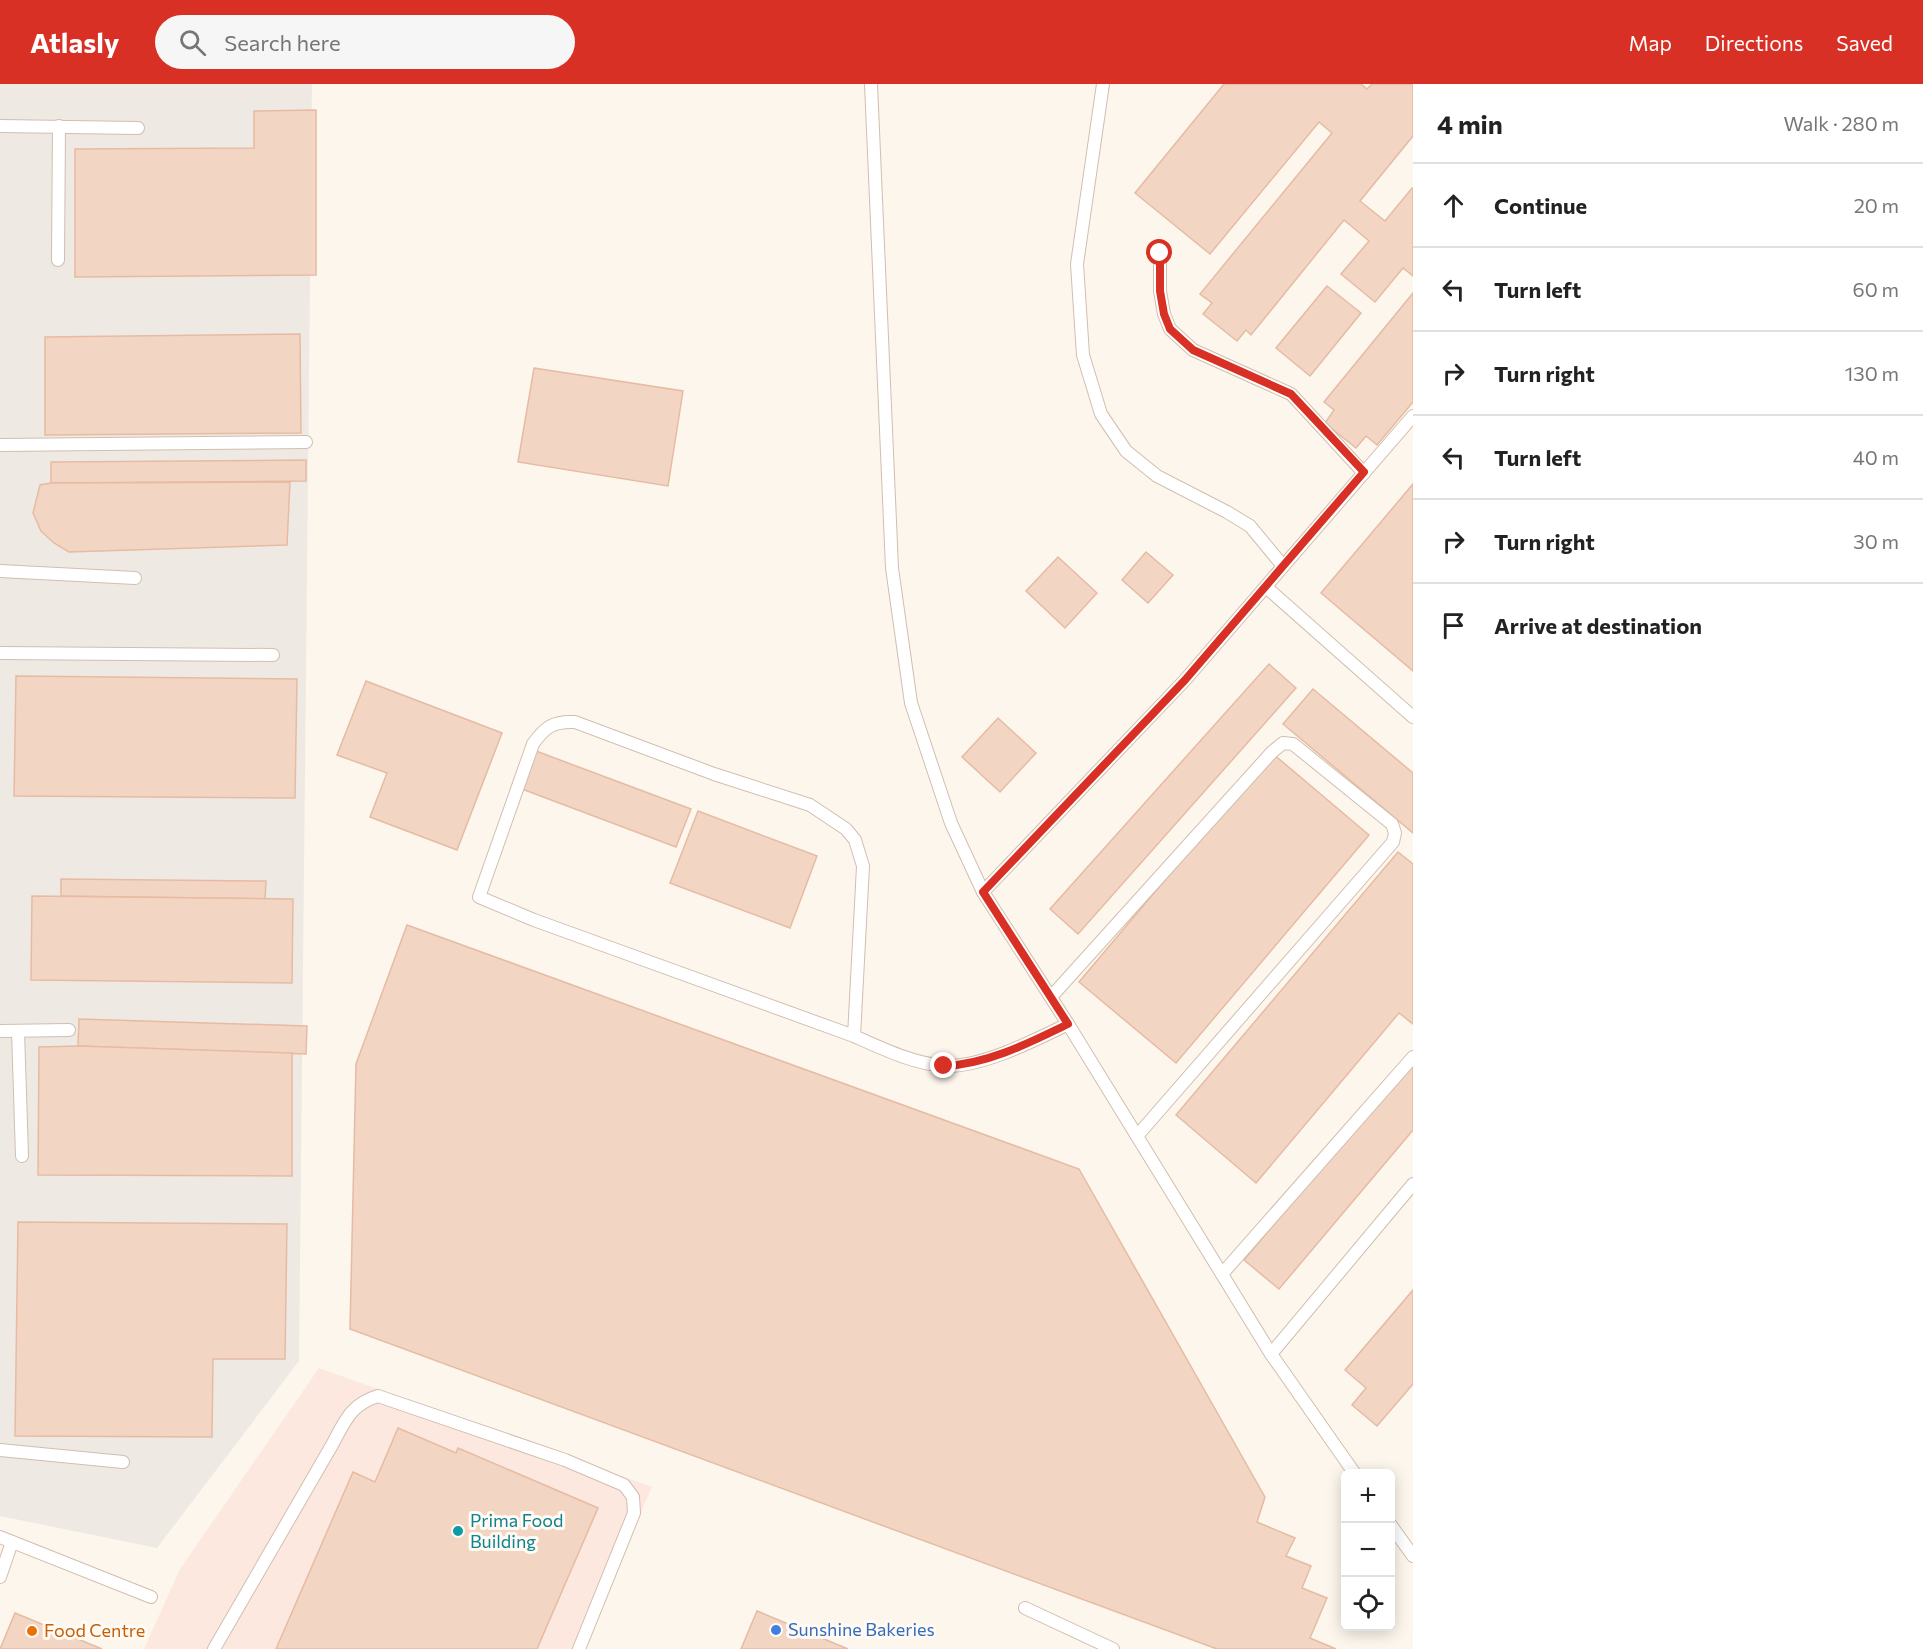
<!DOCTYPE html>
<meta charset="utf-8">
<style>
:root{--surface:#fff;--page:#f6f6f6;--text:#222;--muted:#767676;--line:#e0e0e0;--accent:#d93025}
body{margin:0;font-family:Commissioner,sans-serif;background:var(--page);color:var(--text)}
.controls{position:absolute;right:18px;bottom:18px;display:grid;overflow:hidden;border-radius:9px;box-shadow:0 3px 15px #0003}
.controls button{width:54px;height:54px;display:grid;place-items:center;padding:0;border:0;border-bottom:2px solid var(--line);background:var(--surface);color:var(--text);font:30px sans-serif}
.stop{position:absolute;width:18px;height:18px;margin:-14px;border:4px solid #d93025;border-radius:50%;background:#fff}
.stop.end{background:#d93025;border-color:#fff;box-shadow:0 2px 6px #0008}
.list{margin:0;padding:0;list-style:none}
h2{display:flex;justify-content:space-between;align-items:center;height:78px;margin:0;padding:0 24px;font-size:26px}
h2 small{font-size:20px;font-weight:400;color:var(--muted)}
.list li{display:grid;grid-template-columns:39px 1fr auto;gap:18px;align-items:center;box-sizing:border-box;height:84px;padding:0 24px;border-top:2px solid var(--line)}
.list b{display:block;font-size:22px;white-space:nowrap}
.list em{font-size:20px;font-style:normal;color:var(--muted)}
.icon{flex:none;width:33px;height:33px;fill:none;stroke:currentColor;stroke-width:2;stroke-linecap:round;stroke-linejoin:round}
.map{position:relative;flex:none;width:1413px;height:1565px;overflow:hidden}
header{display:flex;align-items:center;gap:36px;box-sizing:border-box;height:84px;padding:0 30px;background:var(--accent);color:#fff}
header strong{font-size:28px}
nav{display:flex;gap:33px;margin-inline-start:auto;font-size:21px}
.search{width:420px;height:54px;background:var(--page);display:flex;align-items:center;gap:15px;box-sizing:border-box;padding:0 21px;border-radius:33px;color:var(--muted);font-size:22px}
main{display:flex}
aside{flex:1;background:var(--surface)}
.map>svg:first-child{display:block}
</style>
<header>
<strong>Atlasly</strong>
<div class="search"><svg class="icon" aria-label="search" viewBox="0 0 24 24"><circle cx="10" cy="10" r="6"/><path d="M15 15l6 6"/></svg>Search here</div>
<nav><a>Map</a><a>Directions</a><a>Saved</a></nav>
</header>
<main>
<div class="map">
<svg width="1413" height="1565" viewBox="0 0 1413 1565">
<rect width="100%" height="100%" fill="#fdf6ec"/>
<polygon fill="#fde8e0" points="319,1284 652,1403 582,1565 144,1565 180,1485"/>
<polygon fill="#efe9e4" points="0,0 312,0 299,1277 157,1464 0,1432"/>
<g fill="#f3d5c3" stroke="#e6bba3" stroke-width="1.5">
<polygon points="1224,0 1361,0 1367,5 1372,0 1413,0 1413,52 1360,117 1385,137 1412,104 1413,105 1413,192 1403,184 1375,218 1341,190 1369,157 1344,136 1251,251 1246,246 1237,257 1203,230 1212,219 1200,210 1332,49 1319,38 1210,170 1135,109"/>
<polygon points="316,26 316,191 75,193 75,65 254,64 254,27"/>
<polygon points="1327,202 1361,229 1310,292 1276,264"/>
<polygon points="1413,209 1413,318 1377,361 1366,352 1356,364 1325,339 1334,326 1324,318"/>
<polygon points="300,250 301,349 45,351 45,253"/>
<polygon points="534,284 683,307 668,402 518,378"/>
<polygon points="306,376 306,397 51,399 51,378"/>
<polygon points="290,398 287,461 69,468 54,459 41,447 33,429 40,401 51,399"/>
<polygon points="1413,400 1413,587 1321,509"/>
<polygon points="1146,468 1173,491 1148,519 1122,496"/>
<polygon points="1058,473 1097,509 1065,544 1026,507"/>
<polygon points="1269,580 1296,604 1078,850 1050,825"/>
<polygon points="16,592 297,595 295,714 14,712"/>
<polygon points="366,597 502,649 457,766 370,733 387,689 337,671"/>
<polygon points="1313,605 1413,689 1413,749 1283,640"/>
<polygon points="998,634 1036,669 1000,708 962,673"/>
<polygon points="536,667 691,725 676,763 522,705"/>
<polygon points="1272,669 1369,751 1176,979 1079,898"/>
<polygon points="698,727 817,772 790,844 670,799"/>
<polygon points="1398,768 1413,780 1413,940 1399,929 1256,1099 1176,1031"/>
<polygon points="61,795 266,797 265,815 61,812"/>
<polygon points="32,812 293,815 292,899 31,896"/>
<polygon points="407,841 1079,1085 1265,1413 1257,1438 1295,1454 1286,1472 1311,1482 1302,1504 1327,1514 1310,1554 1336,1565 1217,1565 350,1245 356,980"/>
<polygon points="79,935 307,942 306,970 78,962"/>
<polygon points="78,962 292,969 292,1092 38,1091 39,963"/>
<polygon points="1413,975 1413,1046 1279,1205 1244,1176"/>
<polygon points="18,1138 287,1140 285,1275 213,1275 212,1353 15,1352"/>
<polygon points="1413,1206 1413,1300 1377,1342 1352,1321 1366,1304 1345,1286"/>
<polygon points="398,1344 456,1369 458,1364 598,1424 537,1565 276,1565 353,1388 375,1398"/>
<polygon points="757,1527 848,1565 741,1565"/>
<polygon points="15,1529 102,1565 0,1565"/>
</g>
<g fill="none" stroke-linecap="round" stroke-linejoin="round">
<g stroke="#d1beb0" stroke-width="14">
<g id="lane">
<polyline points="871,0 892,484 911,619 951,739 983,808 1068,940 1271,1270 1355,1390"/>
<polyline points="1103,0 1077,180 1083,271 1101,330 1126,367 1157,392 1227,428 1250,442 1283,482"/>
<polyline points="0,42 138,44"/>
<polyline points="1160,169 1160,207 1164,230 1170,245 1193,266 1291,310 1364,389"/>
<polyline points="58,176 59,42"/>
<polyline points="0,361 306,358"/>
<polyline points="0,487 135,494"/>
<polyline points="1266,503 1413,633"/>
<polyline points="0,569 273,571"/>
<polyline points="983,808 1185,596 1413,332"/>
<polyline points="1051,913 1272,668 1283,659 1293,660 1392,740 1395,749 1393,758 1137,1052"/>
<polyline points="0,947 69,946"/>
<polyline points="18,947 22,1072"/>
<path d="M854,952l9,-170 -8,-26 -9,-11 -36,-24 -96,-31 -139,-52c-22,-1 -30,5 -42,22l-54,153 55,23 320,116c27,12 62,29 92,30 37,1 89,-26 122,-42"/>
<polyline points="1222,1190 1413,973"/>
<polyline points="1271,1270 1413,1100"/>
<polyline points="0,1366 123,1378"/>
<polyline points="1390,1440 1413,1472"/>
<polyline points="0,1453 151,1513"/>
<polyline points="0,1493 12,1458"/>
<polyline points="1025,1524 1113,1565"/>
<path d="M214,1565l118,-204c13,-24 19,-41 46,-49l187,64 59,25 9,12 1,16 -55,136"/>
</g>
</g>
<use href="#lane" stroke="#fff" stroke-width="12"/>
</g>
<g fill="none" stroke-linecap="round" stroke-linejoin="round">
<path stroke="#d93025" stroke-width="8" d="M944,982c44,-2 85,-23 124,-42l-85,-132 202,-212 179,-208 -73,-78 -98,-44 -23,-21 -6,-15 -4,-23v-38"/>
</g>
<circle fill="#0f9aa8" stroke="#fffaf3" stroke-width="2" cx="458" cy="1447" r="6"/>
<circle fill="#3f7fe0" stroke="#fffaf3" stroke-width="2" cx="776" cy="1546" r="6"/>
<circle fill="#e8710a" stroke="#fffaf3" stroke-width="2" cx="32" cy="1547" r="6"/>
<g text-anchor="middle" stroke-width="6" stroke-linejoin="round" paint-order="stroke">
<g font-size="18" fill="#0d838f" stroke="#fffaf3" text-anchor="start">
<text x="470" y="1443">Prima Food<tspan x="470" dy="21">Building</tspan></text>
</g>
<g font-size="18" fill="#366cbe" stroke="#fffaf3" text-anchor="start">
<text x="788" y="1552">Sunshine Bakeries</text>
</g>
<g font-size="18" fill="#c56008" stroke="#fffaf3" text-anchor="start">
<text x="44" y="1553">Food Centre</text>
</g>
</g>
</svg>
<div class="controls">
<button>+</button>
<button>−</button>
<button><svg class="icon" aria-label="locate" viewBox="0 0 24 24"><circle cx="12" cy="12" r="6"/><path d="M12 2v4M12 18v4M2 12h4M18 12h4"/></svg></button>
</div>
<div class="stop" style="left:1160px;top:169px"></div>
<div class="stop end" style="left:944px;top:982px"></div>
</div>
<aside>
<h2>4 min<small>Walk · 280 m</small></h2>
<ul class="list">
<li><svg class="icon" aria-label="ahead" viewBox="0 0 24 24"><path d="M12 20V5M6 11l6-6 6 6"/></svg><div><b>Continue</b></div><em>20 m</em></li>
<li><svg class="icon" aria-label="left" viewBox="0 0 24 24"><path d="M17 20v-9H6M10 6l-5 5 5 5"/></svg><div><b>Turn left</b></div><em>60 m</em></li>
<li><svg class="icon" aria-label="right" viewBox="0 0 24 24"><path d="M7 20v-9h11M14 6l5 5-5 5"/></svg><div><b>Turn right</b></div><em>130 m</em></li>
<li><svg class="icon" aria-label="left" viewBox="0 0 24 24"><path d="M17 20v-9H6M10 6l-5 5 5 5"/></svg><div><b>Turn left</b></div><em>40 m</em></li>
<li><svg class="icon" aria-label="right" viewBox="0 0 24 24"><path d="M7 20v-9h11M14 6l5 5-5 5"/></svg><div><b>Turn right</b></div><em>30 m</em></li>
<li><svg class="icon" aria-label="arrive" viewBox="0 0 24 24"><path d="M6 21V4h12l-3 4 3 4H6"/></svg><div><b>Arrive at destination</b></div></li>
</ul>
</aside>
</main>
